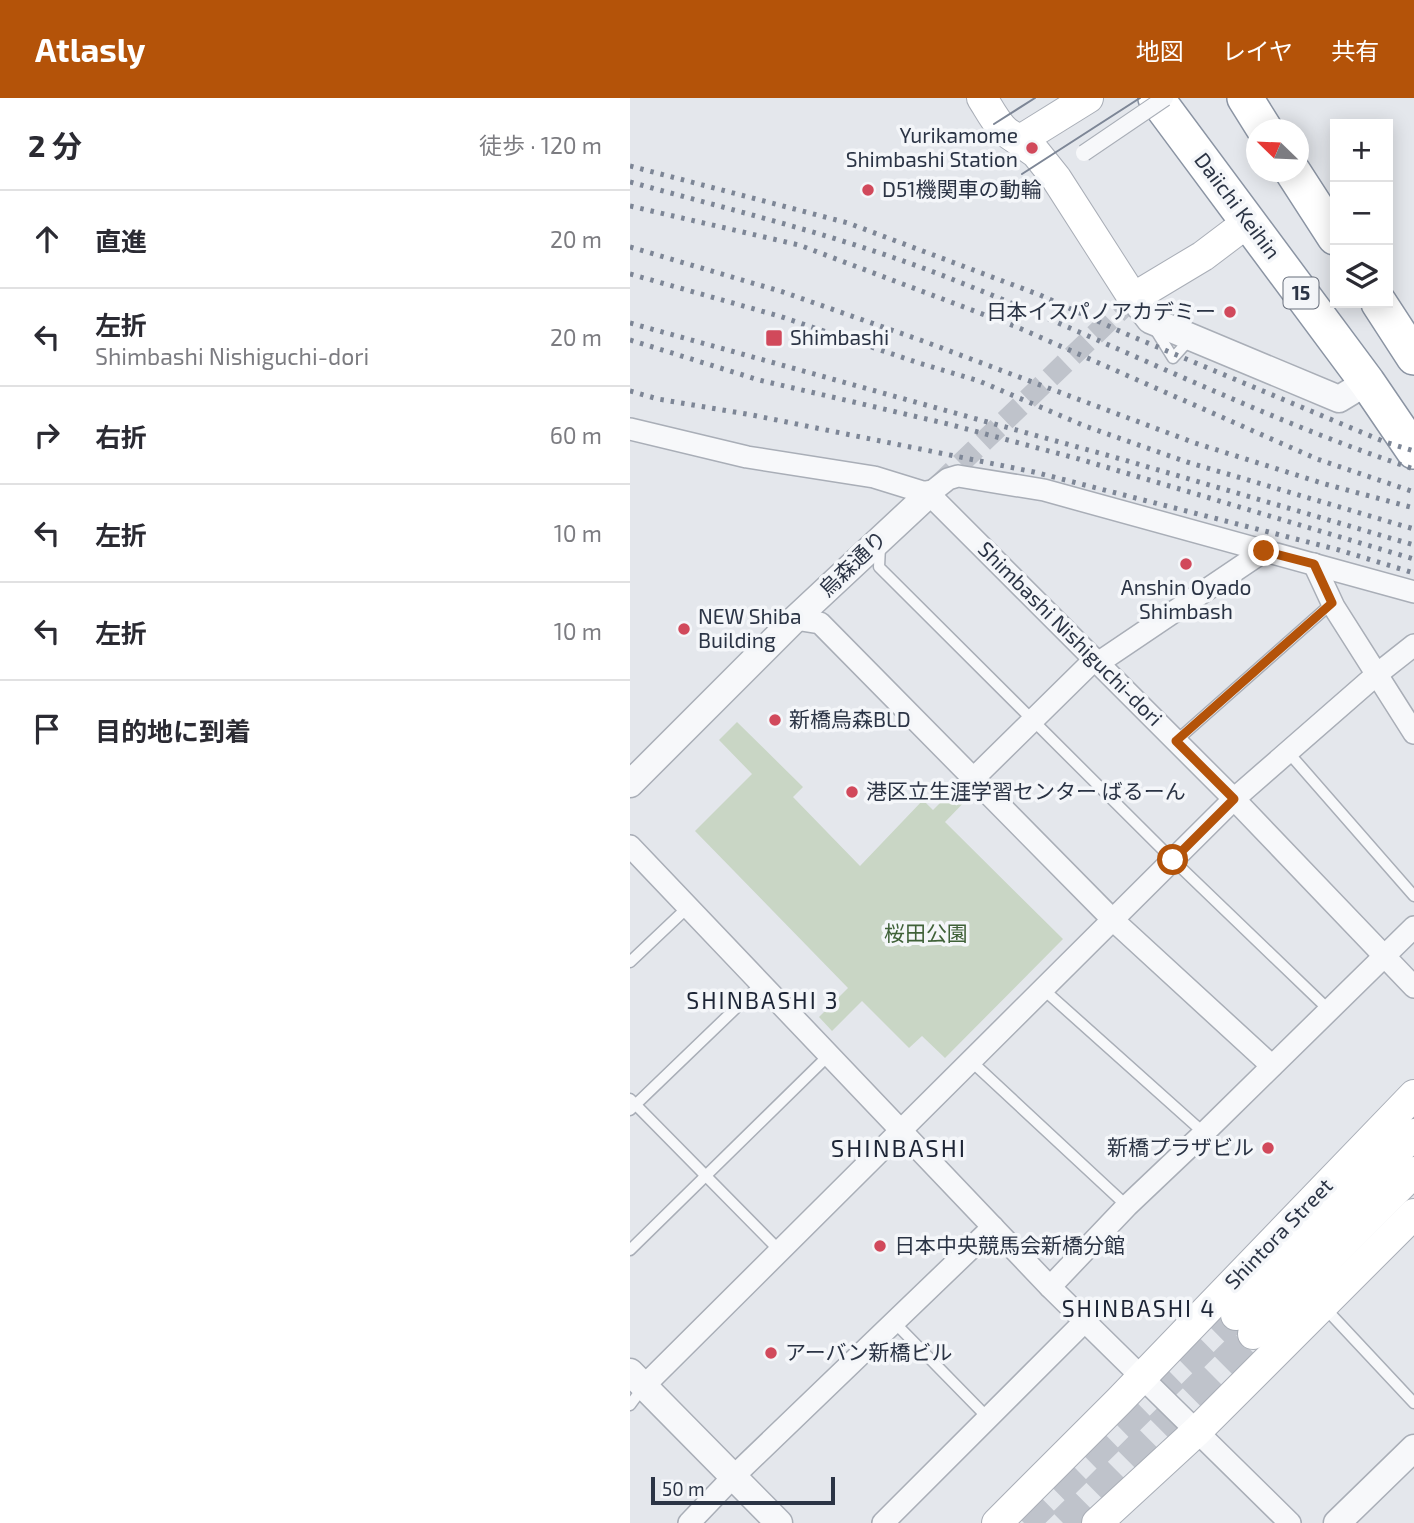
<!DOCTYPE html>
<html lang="ja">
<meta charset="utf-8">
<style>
:root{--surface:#fff;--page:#f7f7f7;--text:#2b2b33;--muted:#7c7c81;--line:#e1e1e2;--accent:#b45309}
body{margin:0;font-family:"Exo 2","Noto Sans JP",sans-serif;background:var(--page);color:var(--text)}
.controls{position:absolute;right:21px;top:21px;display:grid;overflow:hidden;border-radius:0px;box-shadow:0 4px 18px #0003}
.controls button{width:63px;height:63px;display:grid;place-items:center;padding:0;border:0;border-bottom:2px solid var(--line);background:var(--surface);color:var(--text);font:35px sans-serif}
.compass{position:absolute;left:616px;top:21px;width:63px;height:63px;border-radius:50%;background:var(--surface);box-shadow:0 4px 18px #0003;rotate:293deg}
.scale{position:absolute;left:21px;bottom:18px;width:184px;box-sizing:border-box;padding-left:7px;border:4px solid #2b3445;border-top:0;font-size:19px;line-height:24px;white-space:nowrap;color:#2b3445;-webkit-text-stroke:5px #f4f6f9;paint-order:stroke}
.stop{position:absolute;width:21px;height:21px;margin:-16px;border:5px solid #b45309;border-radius:50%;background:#fff}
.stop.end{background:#b45309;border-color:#fff;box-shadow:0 2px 7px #0008}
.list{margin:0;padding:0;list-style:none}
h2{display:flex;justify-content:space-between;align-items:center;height:91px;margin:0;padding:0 28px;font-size:30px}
h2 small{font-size:23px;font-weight:400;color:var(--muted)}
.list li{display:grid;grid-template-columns:46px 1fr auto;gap:21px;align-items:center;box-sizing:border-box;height:98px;padding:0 28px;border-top:2px solid var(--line)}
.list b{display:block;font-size:26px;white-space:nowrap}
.list p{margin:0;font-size:23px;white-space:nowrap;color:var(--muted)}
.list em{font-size:23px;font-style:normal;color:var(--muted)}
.icon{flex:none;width:38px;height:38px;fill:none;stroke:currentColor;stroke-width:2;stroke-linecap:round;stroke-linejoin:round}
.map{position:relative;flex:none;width:784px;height:1425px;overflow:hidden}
header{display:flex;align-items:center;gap:42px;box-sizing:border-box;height:98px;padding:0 35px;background:var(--accent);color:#fff}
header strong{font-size:33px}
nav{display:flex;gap:38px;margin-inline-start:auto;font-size:24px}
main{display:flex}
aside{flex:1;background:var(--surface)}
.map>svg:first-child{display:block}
</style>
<header>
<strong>Atlasly</strong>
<nav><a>地図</a><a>レイヤ</a><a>共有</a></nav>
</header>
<main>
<aside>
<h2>2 分<small>徒歩 · 120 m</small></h2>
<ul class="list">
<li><svg class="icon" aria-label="ahead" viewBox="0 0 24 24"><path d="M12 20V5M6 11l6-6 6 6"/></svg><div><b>直進</b></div><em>20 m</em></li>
<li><svg class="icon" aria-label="left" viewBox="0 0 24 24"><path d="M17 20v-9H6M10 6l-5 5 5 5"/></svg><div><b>左折</b><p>Shimbashi Nishiguchi-dori</p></div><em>20 m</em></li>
<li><svg class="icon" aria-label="right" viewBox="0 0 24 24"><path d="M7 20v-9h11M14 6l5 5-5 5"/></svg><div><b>右折</b></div><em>60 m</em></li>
<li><svg class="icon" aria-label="left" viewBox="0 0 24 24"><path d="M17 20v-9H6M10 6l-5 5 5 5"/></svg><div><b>左折</b></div><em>10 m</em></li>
<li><svg class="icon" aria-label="left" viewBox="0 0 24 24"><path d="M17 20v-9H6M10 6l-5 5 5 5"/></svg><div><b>左折</b></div><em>10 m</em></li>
<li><svg class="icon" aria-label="arrive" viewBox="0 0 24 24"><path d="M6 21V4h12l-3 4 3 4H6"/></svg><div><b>目的地に到着</b></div></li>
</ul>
</aside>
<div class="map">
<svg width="784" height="1425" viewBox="0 0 784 1425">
<rect width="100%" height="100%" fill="#e4e7ec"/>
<polygon fill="#c9d6c5" points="107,624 173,689 163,699 230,768 293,702 303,712 331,684 343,695 315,724 433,841 315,960 292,938 279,950 232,903 202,933 189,919 218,890 65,733 122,676 89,642"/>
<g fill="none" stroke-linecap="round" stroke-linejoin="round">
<polyline stroke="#bfc3cb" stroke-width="21" stroke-dasharray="21 10" stroke-linecap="butt" points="308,387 503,200"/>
<g stroke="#bfc3cb" stroke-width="30" stroke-dasharray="30 15" stroke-linecap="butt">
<polyline points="394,1425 606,1217"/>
<polyline points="433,1425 623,1236"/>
</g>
<g stroke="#a9aeb7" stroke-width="13">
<g id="service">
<polyline points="525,231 543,260 560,241"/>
<polyline points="250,448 249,469 543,762 699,912"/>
<polyline points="546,643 702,505"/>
<polyline points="658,654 784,798"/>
<polyline points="0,864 57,810"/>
<polyline points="413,891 574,1035"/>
<polyline points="341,963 497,1108"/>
<polyline points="0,1001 150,1153"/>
<polyline points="0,1012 132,885"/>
<polyline points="0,1152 200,956"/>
<polyline points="695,1210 784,1305"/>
<polyline points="264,1224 358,1320"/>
<polyline points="0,1307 14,1288"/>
</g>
</g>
<g stroke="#a9aeb7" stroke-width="24">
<g id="minor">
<polyline points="0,331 117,359 244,379 299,396 604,701 784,889"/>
<polyline points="299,396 318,381 328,378 414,392 784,494"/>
<polyline points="684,466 704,509 784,635"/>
<polyline points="165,521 190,525 483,822 642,968"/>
<polyline points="468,565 634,453"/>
<polyline points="343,681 464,562"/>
<polyline points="0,748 420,1189 660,1425"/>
<polyline points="420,1189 497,1108 574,1035 784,829"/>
<polyline points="14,1288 604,701 746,577 784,547"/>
<polyline points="59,1425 103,1379 363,1129"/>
<polyline points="253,1425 455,1223"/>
</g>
</g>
<g stroke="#a9aeb7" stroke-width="29">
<g id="tertiary">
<polyline points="503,200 520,222 709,301 737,284"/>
<polyline points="0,686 165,521 299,396"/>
<polyline points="0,1274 149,1425"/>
<polyline points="707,1425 784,1350"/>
</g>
</g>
<g stroke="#a9aeb7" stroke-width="32">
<g id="secondary">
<path d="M352,0c10,15 20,39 40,41l66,-41"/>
<polyline points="385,40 406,55 426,80 503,200 573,158 618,124"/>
<polyline points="606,1217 784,1036"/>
<polyline points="623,1236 784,1074"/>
<polyline points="367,1425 489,1303 784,997"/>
<polyline points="467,1425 567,1333 784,1116"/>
</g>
</g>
<g stroke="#8b94a3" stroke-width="38">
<g id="trunk">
<polyline points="526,0 737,284 784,353"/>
<polyline points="615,0 635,32"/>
<polyline points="663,74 705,139"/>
<polyline points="749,205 784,259"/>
</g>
</g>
<use href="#service" stroke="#f7f8fa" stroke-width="10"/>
<use href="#minor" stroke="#f7f8fa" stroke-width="21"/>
<use href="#tertiary" stroke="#f7f8fa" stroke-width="26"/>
<use href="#secondary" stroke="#fff" stroke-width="30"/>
<use href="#trunk" stroke="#fff" stroke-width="35"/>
<g stroke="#7d8696" stroke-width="2">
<polyline points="364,26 405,0"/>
<polyline points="392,76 510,0"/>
</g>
<g stroke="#7d8696" stroke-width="5" stroke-dasharray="3.5 7" stroke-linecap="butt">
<polyline points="0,68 218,125 410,197 494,235 755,344 784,353"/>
<path d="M0,84c109,30 219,56 324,98 154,60 303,137 460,189"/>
<polyline points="0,108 169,147 387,229 687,361 784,394"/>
<polyline points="0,149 153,194 293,243 565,345 695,386 784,410"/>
<polyline points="0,176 149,218 289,265 349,283 455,328 557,364 784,431"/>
<polyline points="0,225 491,361 784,447"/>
<polyline points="0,242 129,282 318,326 449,361 784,461"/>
<polyline points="0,293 28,301 122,317 404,374 709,452 784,475"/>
</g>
<g stroke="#a9aeb7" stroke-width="18" stroke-linecap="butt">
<polyline id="pedestrian-bridge" points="454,55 535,0"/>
</g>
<use href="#pedestrian-bridge" stroke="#f7f8fa" stroke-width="16"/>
</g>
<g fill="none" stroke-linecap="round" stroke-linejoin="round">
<polyline stroke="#b45309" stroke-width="9" points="543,762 604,701 546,643 702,505 684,466 634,453"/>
</g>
<g fill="#d1495b" stroke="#f4f6f9" stroke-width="2.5">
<circle cx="402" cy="50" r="7"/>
<circle cx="238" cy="92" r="7"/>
<circle cx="600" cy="214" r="7"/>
<rect x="135" y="231" width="18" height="18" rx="3.5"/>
<circle cx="556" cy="466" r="7"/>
<circle cx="54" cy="531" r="7"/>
<circle cx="145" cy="622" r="7"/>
<circle cx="222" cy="694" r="7"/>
<circle cx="638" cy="1050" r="7"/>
<circle cx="250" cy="1148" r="7"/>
<circle cx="141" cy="1255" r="7"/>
</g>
<g text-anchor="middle" stroke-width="7" stroke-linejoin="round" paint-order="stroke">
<rect fill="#f4f6f9" stroke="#676e7b" stroke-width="2" x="653.5" y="179.5" width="35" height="31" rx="5"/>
<g font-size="19" font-weight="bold" fill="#2b3445">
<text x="671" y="202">15</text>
</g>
<g font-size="21" fill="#2b3445" stroke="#f4f6f9" text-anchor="start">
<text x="388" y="45" text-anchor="end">Yurikamome<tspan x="388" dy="24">Shimbashi Station</tspan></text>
<text x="252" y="99">D51機関車の動輪</text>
<text x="586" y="221" text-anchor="end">日本イスパノアカデミー</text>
<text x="160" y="247">Shimbashi</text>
<text x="556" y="497" text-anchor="middle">Anshin Oyado<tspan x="556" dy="24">Shimbash</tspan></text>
<text x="68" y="526">NEW Shiba<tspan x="68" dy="24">Building</tspan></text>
<text x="159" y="629">新橋烏森BLD</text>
<text x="236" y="701">港区立生涯学習センター ばるーん</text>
<text x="624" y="1057" text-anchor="end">新橋プラザビル</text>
<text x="264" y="1155">日本中央競馬会新橋分館</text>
<text x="155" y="1262">アーバン新橋ビル</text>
</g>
<g font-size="21" fill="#2b3445" stroke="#f4f6f9">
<text transform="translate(607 108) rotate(53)" y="7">Daiichi Keihin</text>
<text transform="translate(223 466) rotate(-44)" y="7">烏森通り</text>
<text transform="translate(440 536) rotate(45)" y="7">Shimbashi Nishiguchi-dori</text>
<text transform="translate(649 1136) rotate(-46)" y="7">Shintora Street</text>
</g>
<g font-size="21" fill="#3f6138" stroke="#f4f6f9">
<text x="296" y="843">桜田公園</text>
</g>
<g font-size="23" letter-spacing="2" fill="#1d2536" stroke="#f4f6f9">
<text x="133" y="911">SHINBASHI 3</text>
<text x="509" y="1219">SHINBASHI 4</text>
</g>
<g font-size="24" letter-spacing="2" fill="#1d2536" stroke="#f4f6f9">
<text x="269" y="1059">SHINBASHI</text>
</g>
</g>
</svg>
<div class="controls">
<button>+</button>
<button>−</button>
<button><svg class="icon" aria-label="layers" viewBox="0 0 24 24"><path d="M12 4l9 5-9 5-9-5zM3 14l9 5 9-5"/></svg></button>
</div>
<svg class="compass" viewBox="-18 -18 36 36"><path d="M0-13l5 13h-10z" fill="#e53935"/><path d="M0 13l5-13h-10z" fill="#7c7c81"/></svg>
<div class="scale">50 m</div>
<div class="stop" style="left:543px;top:762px"></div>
<div class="stop end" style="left:634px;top:453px"></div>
</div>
</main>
